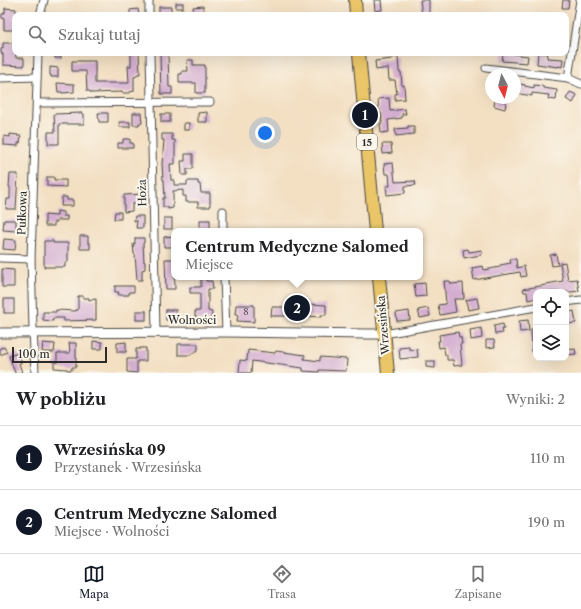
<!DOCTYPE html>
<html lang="pl">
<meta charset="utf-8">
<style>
:root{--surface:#fff;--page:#f2f2f2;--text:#202124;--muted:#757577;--line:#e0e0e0;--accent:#111827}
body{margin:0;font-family:"Libre Caslon Text",serif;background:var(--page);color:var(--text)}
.controls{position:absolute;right:12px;bottom:12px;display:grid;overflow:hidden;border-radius:8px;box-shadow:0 4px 16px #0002}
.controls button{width:36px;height:36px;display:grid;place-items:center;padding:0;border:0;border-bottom:1px solid var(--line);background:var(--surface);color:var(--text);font:20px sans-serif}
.compass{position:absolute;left:485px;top:68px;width:36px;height:36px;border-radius:50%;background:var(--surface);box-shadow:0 4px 16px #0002;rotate:173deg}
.scale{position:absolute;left:12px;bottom:10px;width:95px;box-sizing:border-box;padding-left:4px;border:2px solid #2b2b2b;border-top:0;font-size:11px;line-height:14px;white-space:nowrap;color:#2b2b2b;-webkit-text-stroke:3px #fbf7ec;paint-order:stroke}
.you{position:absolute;left:265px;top:133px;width:14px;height:14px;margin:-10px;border:3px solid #fff;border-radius:50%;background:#1a73e8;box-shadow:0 0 0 6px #1a73e833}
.badge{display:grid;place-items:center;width:26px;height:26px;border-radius:50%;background:var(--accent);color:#fff;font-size:13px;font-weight:700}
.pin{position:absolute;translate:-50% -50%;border:2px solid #fff;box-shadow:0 1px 4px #0006}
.popup{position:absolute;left:171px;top:228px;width:252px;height:52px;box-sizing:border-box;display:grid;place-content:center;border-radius:8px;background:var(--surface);filter:drop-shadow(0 1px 3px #0005);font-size:13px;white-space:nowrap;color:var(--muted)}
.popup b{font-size:15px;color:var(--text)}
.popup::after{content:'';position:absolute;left:50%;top:100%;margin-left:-8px;border:8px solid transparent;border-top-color:var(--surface)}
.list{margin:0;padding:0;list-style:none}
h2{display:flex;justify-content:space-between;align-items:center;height:52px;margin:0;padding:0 16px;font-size:17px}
h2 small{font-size:13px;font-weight:400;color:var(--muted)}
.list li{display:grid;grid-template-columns:26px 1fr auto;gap:12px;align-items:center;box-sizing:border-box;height:64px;padding:0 16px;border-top:1px solid var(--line)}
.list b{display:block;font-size:15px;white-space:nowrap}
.list p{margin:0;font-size:13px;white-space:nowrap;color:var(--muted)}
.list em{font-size:13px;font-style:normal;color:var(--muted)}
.icon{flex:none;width:22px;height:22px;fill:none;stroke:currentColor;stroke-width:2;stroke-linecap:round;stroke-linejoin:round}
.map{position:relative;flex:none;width:581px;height:373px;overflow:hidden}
.search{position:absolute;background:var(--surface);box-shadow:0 4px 16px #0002;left:12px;right:12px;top:12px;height:44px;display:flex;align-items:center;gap:10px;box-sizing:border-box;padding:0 14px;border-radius:8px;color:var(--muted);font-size:15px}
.sheet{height:180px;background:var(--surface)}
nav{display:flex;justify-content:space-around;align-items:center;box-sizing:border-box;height:56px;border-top:1px solid var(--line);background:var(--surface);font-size:11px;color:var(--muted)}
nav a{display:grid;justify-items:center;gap:2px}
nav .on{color:var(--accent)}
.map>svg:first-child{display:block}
</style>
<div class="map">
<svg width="581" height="373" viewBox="0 0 581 373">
<rect width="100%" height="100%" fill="#fbf7ec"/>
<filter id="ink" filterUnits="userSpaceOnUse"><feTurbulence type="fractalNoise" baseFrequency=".025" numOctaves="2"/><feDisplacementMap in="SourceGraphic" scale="8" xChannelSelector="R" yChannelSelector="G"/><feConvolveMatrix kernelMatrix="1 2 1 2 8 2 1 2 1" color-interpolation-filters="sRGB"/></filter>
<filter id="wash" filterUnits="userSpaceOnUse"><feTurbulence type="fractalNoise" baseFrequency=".012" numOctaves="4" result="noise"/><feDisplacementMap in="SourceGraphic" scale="16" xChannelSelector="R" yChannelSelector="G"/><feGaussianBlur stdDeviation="0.9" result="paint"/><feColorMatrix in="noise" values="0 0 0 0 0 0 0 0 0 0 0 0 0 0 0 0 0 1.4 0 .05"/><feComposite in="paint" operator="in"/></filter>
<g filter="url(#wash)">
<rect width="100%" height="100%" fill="#f3dfc2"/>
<g id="blocks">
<g fill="#d4aed1">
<polygon points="374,0 381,0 382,10 375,11"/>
<polygon points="420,0 429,0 429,15 422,15"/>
<polygon points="563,0 569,0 568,8 562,8"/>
<rect x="176" y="3" width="7" height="5"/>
<polygon points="203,6 203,15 194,15 193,7"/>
<rect x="159" y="7" width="12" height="8"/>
<polygon points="5,8 16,9 16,15 15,15 15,30 4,30 4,19 2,18 2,14 5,13"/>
<polygon points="138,9 139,15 130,15 130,10"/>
<polygon points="3,43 15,43 16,58 24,58 24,66 3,65 3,54 1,53 1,49 3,48"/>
<rect x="55" y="53" width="6" height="5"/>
<polygon points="131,53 139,53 140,74 137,74 137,76 134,77 134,91 130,92 130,93 122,93 122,92 91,93 90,91 87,91 86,71 72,71 72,61 95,61 95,83 129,83 128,66 131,66"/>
<polygon points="160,53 168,53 169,87 172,87 172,94 161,94"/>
<polygon points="503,53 513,53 513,54 528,56 527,63 502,61"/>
<polygon points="538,53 548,53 547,58 563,59 562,67 558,66 558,67 537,64"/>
<polygon points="392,57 398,57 399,72 401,72 402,86 404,85 405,99 395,100 395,94 397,94 395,80 389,80 388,68 376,70 375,61 392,59"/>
<polygon points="187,60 193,60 193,65 205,65 205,93 196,93 196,83 179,83 179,74 182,74 182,71 188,71"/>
<polygon points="50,67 58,68 58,77 51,77 51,75 50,75"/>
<polygon points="57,83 74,84 74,92 62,93 62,92 58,92"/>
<polygon points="520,84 525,85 525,86 534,88 534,85 543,86 543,88 557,90 556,100 548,99 549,95 532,93 532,96 515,93 515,85 519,85"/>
<polygon points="570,92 577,95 573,103 566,99"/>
<polygon points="389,98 390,111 405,109 406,114 402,114 402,118 388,120 389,132 381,133 380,124 382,123 381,113 379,113 378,99"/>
<polygon points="495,100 506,102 505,109 494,106"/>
<polygon points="207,112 207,122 198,122 198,113"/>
<polygon points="82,113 82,114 84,114 84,124 59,124 59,144 48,144 48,132 55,132 54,114"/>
<polygon points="98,113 108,113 108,122 99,122"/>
<polygon points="133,113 141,113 142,123 139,123 139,125 133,125"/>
<rect x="161" y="114" width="9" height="8"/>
<polygon points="119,122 130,122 130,127 120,127"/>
<rect x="184" y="123" width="5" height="7"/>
<polygon points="408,126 414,126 414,134 396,136 395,129 408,128"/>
<polygon points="10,134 18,135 17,136 21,136 20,143 18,143 18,146 4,145 4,136 10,137"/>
<polygon points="162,134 172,134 172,140 175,140 175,164 170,164 171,180 174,180 174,185 187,185 187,181 198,181 198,184 200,184 201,193 210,193 210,207 198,207 198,202 186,202 186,196 183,196 183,190 173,191 173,208 168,209 168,207 163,207 163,198 165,198 164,180 163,180 162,164 164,140 162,140"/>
<polygon points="123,139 130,139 130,143 133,143 133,148 118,148 118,143 123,143"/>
<polygon points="382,144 391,144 392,153 383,154"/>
<polygon points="185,154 193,154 193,169 187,169 187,175 182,175 181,161 185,161"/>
<polygon points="393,163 395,182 415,181 416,185 405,186 405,193 387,195 386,186 390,186 389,174 385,174 384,164"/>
<polygon points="10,174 18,174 16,209 6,209 7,199 10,199 10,187 9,187"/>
<polygon points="47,177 54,177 54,180 66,180 66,187 47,186"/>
<polygon points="143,194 143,204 132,204 132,211 124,212 124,195"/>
<polygon points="62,197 67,197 67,200 73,200 73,206 61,206"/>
<polygon points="57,211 63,212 63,216 67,216 67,220 57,220 57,222 54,222 54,226 45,226 45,215 57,216"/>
<polygon points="115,212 121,212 121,219 114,219"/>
<polygon points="135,216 143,216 143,228 136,228 137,221 134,221"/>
<rect x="164" y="218" width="8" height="11"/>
<polygon points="4,220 16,220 16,231 3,230"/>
<rect x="200" y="220" width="10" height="9"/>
<polygon points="80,236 88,236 88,243 90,243 90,249 80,249"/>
<polygon points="173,236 172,247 164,247 164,237"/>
<polygon points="135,238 144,238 144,243 143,243 144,262 145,262 145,269 142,270 142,280 137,280 135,254 134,254 133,244 135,244"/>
<polygon points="4,239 16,240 15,250 3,249"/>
<polygon points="44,241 53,241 53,243 68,243 68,262 65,262 65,267 44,267"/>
<polygon points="468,249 469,252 482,250 482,254 481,254 481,255 464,258 463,250"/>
<polygon points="556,254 558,265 552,266 550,255"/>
<polygon points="165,259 174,259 175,289 166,289"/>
<polygon points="510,259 516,259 517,268 524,266 526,276 521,277 520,272 474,280 472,268 483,266 484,270 500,267 500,265 511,263"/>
<polygon points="565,262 568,280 577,279 579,291 571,292 536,292 536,298 528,300 527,292 524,292 523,289 546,285 546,284 563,281 560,263"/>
<polygon points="2,269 14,270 14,287 2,287"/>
<polygon points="201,279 206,279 206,281 212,281 213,289 208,289 208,311 212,312 211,321 197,320 197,317 195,317 195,311 200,311 200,293 190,293 190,287 201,287"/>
<polygon points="444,281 450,281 451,284 463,283 464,299 454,299 456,312 440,315 438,305 446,304"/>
<polygon points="425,283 426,296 416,297 414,284"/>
<polygon points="115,286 134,286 134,292 129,292 129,295 118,295 119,292 115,292"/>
<polygon points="78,296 83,296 83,298 89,298 89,300 96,299 96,320 64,321 64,318 53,318 53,321 43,320 43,312 56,312 56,310 76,311 76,310 78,310"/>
<polygon points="477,298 479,308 468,310 466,300"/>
<rect x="4" y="299" width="10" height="14"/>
<polygon points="290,303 326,305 326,315 321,315 321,317 287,315 286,316 271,316 272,307 290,307"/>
<polygon points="236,305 254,305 254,322 237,321 238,314 235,314"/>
<polygon points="428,308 430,316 420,318 418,310"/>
<rect x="166" y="310" width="10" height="10"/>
<rect x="136" y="311" width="10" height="9"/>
<polygon points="409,311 410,320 397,321 396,313"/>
<polygon points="574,311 576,323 567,324 567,322 566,322 566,313"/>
<polygon points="528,320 529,331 520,332 519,321"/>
<polygon points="503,324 504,329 502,329 503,333 495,334 494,326"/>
<polygon points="481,328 482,338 471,340 470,330"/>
<polygon points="531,330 536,330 536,352 532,352"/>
<polygon points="458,332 459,337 461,337 462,344 460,344 462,365 454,366 453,360 447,360 447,355 445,355 444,347 439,348 438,341 440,341 439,335"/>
<polygon points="486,340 494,340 495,347 486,348"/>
<polygon points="93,341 102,342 102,349 93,349"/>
<polygon points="126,342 126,352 117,352 117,343"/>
<polygon points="43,343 55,344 54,352 42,352"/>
<polygon points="69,343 76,343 76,367 72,367 72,370 67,370 67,369 54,368 54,362 57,363 57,353 70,353"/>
<polygon points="178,344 198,344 198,350 191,354 191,355 178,355"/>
<polygon points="4,347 7,352 0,355 0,348"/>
<polygon points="409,347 410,350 417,349 418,357 400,359 399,348"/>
<polygon points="140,348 146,348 146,361 137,361 137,373 127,372 127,359 136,359 136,349 140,349"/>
<polygon points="575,349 576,354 566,355 566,350"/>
<polygon points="248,350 275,353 276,351 305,355 304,359 320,361 320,357 347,359 346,371 319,370 319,372 303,371 303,368 252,361 251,373 239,373 240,360 247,361"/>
<polygon points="18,353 22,362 19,363 22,373 15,373 9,356"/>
<polygon points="426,361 435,361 435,368 426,367"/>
</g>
</g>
</g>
<g filter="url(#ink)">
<use href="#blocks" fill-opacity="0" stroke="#494642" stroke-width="1"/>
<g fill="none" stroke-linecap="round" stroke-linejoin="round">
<g stroke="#494642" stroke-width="9">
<g id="minor">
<polyline points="149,0 149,15"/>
<polyline points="40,15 44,0"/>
<polyline points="150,53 156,332"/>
<polyline points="486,68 568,78 581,84"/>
<polyline points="0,78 37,77"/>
<polyline points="568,78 580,0"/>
<polyline points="37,103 210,102"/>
<polyline points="223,211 223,231"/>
<polyline points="0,258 31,259"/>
<polyline points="224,277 226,332"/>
<polyline points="566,302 581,300"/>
<polyline points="384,334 536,307"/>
<polyline points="35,373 33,328 31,259 38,53"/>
</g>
</g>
<g stroke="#494642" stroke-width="11">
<polyline id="tertiary" points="0,333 226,332 368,334 384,334"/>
</g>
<g stroke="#494642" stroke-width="14">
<g id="primary">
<polyline points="355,0 356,15"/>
<polyline points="359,53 375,231"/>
<polyline points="379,277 388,373"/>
</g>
</g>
<use href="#minor" stroke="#fff" stroke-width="7"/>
<use href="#tertiary" stroke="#fff" stroke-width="9"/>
<use href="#primary" stroke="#ebc669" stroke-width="12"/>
</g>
</g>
<g text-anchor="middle" stroke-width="4" stroke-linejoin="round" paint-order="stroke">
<g font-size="9" fill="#554c54">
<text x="246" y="315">8</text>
</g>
<rect fill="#fbf7ec" stroke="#696865" stroke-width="1" x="357" y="134" width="20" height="16" rx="3"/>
<g font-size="10" font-weight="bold" fill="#2b2b2b">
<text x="367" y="146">15</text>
</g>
<g font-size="11" fill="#2b2b2b" stroke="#fbf7ec">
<text transform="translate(142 193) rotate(-91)" y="4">Hoża</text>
<text transform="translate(22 213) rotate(-88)" y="4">Pułkowa</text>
<text x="192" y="324">Wolności</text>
<text transform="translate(383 325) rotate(-95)" y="4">Wrzesińska</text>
</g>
</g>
</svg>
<div class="controls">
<button><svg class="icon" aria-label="locate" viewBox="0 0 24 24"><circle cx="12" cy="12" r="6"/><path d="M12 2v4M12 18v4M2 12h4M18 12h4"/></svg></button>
<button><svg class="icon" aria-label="layers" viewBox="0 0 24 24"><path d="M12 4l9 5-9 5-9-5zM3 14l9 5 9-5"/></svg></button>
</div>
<svg class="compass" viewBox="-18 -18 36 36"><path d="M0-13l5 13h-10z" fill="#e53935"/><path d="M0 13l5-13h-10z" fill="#757577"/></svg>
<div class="scale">100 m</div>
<div class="you"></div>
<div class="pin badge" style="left:365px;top:115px">1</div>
<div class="pin badge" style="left:297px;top:308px">2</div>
<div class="popup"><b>Centrum Medyczne Salomed</b>Miejsce</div>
<div class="search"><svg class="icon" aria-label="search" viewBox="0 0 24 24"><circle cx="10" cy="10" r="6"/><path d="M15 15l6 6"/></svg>Szukaj tutaj</div>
</div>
<section class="sheet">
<h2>W pobliżu<small>Wyniki: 2</small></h2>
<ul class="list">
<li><span class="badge">1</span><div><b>Wrzesińska 09</b><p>Przystanek · Wrzesińska</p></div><em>110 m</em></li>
<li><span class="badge">2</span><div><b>Centrum Medyczne Salomed</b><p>Miejsce · Wolności</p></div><em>190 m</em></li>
</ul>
</section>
<nav>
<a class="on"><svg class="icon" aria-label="map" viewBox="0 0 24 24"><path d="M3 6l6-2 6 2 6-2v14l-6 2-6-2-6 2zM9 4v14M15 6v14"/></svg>Mapa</a>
<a><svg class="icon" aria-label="directions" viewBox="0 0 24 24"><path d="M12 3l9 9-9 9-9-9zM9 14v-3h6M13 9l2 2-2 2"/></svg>Trasa</a>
<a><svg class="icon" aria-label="saved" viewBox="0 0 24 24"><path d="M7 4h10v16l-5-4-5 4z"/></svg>Zapisane</a>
</nav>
